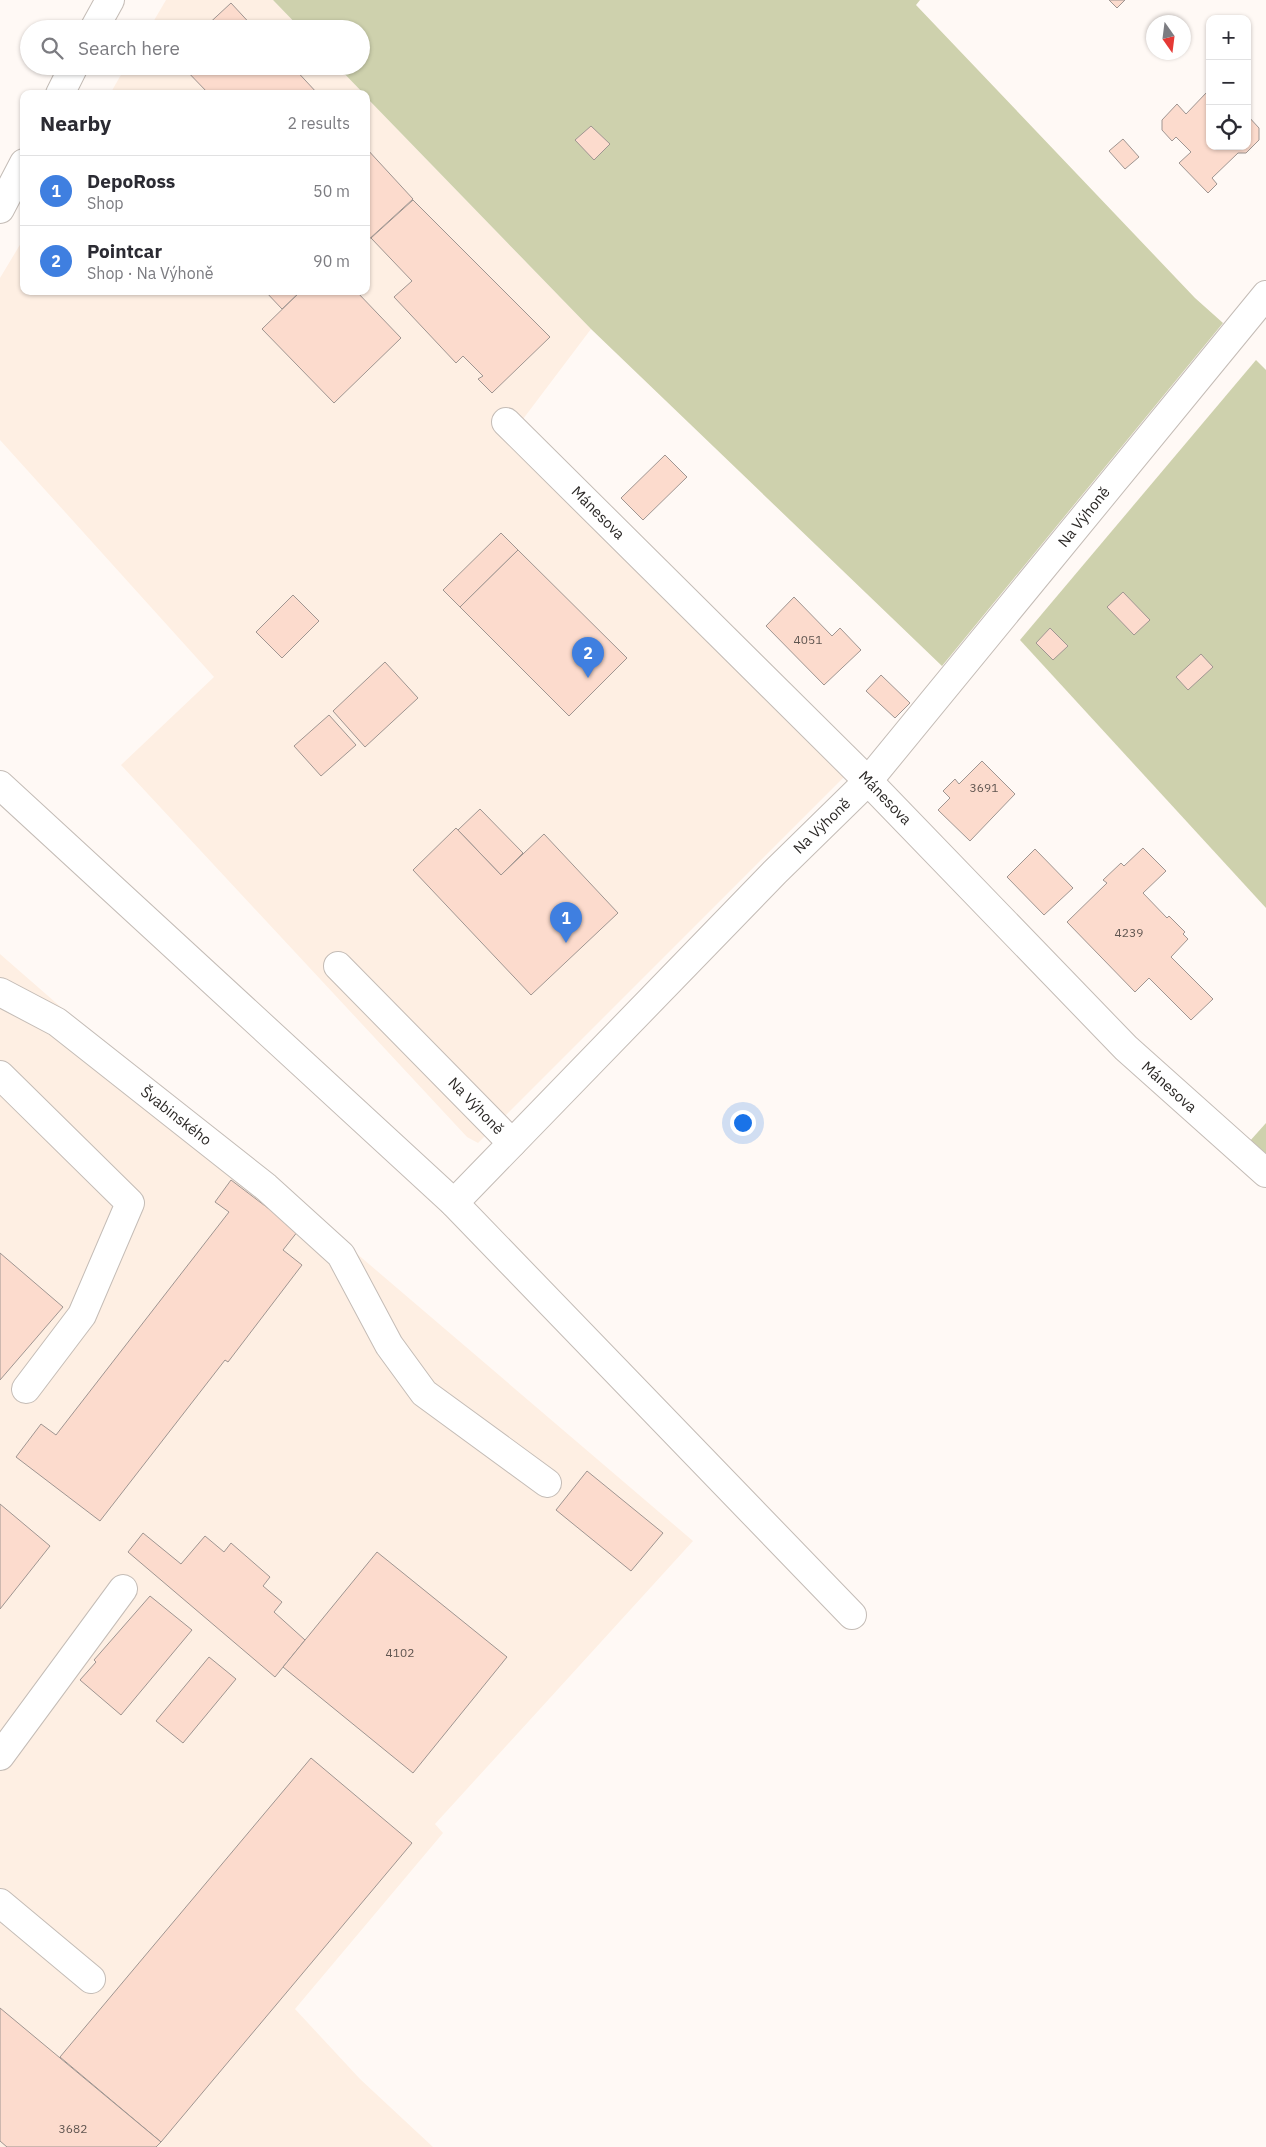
<!DOCTYPE html>
<meta charset="utf-8">
<style>
:root{--surface:#fff;--page:#f2f2f3;--text:#2b2b33;--muted:#7c7c81;--line:#e1e1e2;--accent:#db2777}
body{margin:0;font-family:"IBM Plex Sans",sans-serif;background:var(--page);color:var(--text)}
.controls{position:absolute;right:15px;top:15px;display:grid;overflow:hidden;border-radius:10px;box-shadow:0 1px 4px #0004}
.controls button{width:45px;height:45px;display:grid;place-items:center;padding:0;border:0;border-bottom:1px solid var(--line);background:var(--surface);color:var(--text);font:25px sans-serif}
.compass{position:absolute;left:1146px;top:15px;width:45px;height:45px;border-radius:50%;background:var(--surface);box-shadow:0 1px 4px #0004;rotate:166deg}
.you{position:absolute;left:742px;top:1122px;width:18px;height:18px;margin:-12px;border:4px solid #fff;border-radius:50%;background:#1a73e8;box-shadow:0 0 0 8px #1a73e833}
.badge{display:grid;place-items:center;width:32px;height:32px;border-radius:50%;background:var(--accent);color:#fff;font-size:16px;font-weight:700}
.pin{position:absolute;translate:-50% -41px;filter:drop-shadow(0 1px 2px #0008)}
.pin::after{content:'';position:absolute;top:26px;width:18px;height:15px;background:inherit;clip-path:polygon(0 0,100% 0,50% 100%)}
.list{margin:0;padding:0;list-style:none}
h2{display:flex;justify-content:space-between;align-items:center;height:65px;margin:0;padding:0 20px;font-size:21px}
h2 small{font-size:16px;font-weight:400;color:var(--muted)}
.list li{display:grid;grid-template-columns:32px 1fr auto;gap:15px;align-items:center;box-sizing:border-box;height:70px;padding:0 20px;border-top:1px solid var(--line)}
.list b{display:block;font-size:19px;white-space:nowrap}
.list p{margin:0;font-size:16px;white-space:nowrap;color:var(--muted)}
.list em{font-size:16px;font-style:normal;color:var(--muted)}
.icon{flex:none;width:28px;height:28px;fill:none;stroke:currentColor;stroke-width:2;stroke-linecap:round;stroke-linejoin:round}
.map{position:relative;flex:none;width:1266px;height:2147px;overflow:hidden}
.search{position:absolute;background:var(--surface);box-shadow:0 1px 4px #0004;left:20px;top:20px;width:350px;height:55px;display:flex;align-items:center;gap:12px;box-sizing:border-box;padding:0 18px;border-radius:28px;color:var(--muted);font-size:19px}
.panel{position:absolute;background:var(--surface);box-shadow:0 1px 4px #0004;left:20px;top:90px;width:350px;height:205px;border-radius:10px}
.map>svg:first-child{display:block}
</style>
<div class="map">
<svg width="1266" height="2147" viewBox="0 0 1266 2147">
<rect width="100%" height="100%" fill="#fff9f5"/>
<g fill="#feefe3">
<polygon points="166,0 273,0 301,29 149,29"/>
<polygon points="126,66 337,66 364,94 110,94"/>
<polygon points="366,97 591,329 511,435 856,765 478,1143 467,1137 121,765 214,677 0,440 0,278 24,238 24,291 366,291"/>
<polygon points="0,954 157,1091 349,1247 693,1541 435,1824 443,1833 295,2009 360,2079 433,2147 0,2147"/>
</g>
<g fill="#ced1ad">
<polygon points="273,0 920,0 916,5 1195,298 1223,323 942,666 591,329 366,97 366,94 364,94 337,66 361,66 361,29 301,29"/>
<polygon points="1256,360 1266,370 1266,908 1020,640"/>
<polygon points="1266,1123 1266,1158 1249,1142"/>
</g>
<g fill="#fcdbcd" stroke="#9f9591">
<polygon points="1109,0 1125,0 1117,8"/>
<polygon points="231,3 255,29 203,29"/>
<polygon points="182,66 292,66 318,94 209,94"/>
<polygon points="1207,92 1210,94 1210,146 1247,146 1247,115 1259,128 1259,140 1246,153 1238,153 1212,178 1217,184 1208,193 1179,163 1191,152 1176,137 1172,141 1162,130 1162,120 1177,104 1186,114"/>
<polygon points="591,126 610,144 594,160 575,140"/>
<polygon points="1123,139 1139,157 1125,169 1109,151"/>
<polygon points="366,148 413,199 366,242"/>
<polygon points="413,200 550,337 492,393 478,379 483,376 463,356 456,363 394,297 412,281 371,238"/>
<polygon points="265,291 301,291 282,309"/>
<polygon points="301,291 356,291 401,338 334,403 262,329"/>
<polygon points="665,455 687,477 643,520 621,498"/>
<polygon points="501,533 518,550 460,607 443,590"/>
<polygon points="518,550 627,658 569,716 460,607"/>
<polygon points="1123,592 1150,620 1134,635 1107,607"/>
<polygon points="293,595 319,621 282,658 256,632"/>
<polygon points="794,597 832,636 840,628 861,650 824,685 766,626"/>
<polygon points="1050,628 1068,646 1053,660 1036,643"/>
<polygon points="1201,654 1213,667 1188,690 1176,677"/>
<polygon points="385,662 418,698 365,747 333,711"/>
<polygon points="881,675 910,703 895,718 866,691"/>
<polygon points="329,715 356,745 321,776 294,746"/>
<polygon points="982,761 1015,794 970,841 938,810 950,798 943,791 955,779 959,784"/>
<polygon points="480,809 523,853 501,875 458,830"/>
<polygon points="456,828 501,875 544,834 618,913 531,995 413,870"/>
<polygon points="1143,848 1166,871 1143,893 1167,918 1169,916 1185,932 1183,934 1188,939 1171,957 1213,999 1191,1020 1149,978 1135,992 1067,922 1107,883 1103,880 1121,863 1124,866"/>
<polygon points="1035,849 1073,888 1044,915 1007,877"/>
<polygon points="231,1180 298,1231 283,1250 302,1265 228,1362 225,1360 100,1521 16,1457 41,1424 56,1435 229,1212 215,1202"/>
<polygon points="0,1253 63,1307 0,1380"/>
<polygon points="587,1471 663,1533 631,1571 556,1510"/>
<polygon points="0,1504 50,1546 0,1609"/>
<polygon points="143,1533 181,1564 205,1536 224,1552 231,1543 270,1577 263,1586 282,1602 274,1612 305,1640 275,1677 128,1552"/>
<polygon points="377,1552 507,1657 413,1773 283,1667"/>
<polygon points="150,1596 192,1630 121,1715 80,1680 96,1662 94,1660"/>
<polygon points="209,1657 236,1679 183,1743 156,1721"/>
<polygon points="311,1758 412,1843 161,2142 60,2057"/>
<polygon points="0,2008 161,2142 156,2147 7,2147 0,2141"/>
</g>
<g fill="none" stroke-linecap="round" stroke-linejoin="round">
<g stroke="#c4bcb6" stroke-width="30">
<g id="minor">
<polyline points="94,29 110,0"/>
<polyline points="60,94 74,66"/>
<polyline points="0,209 24,163"/>
<polyline points="506,422 868,781 1126,1048 1266,1173"/>
<polyline points="0,785 454,1203 852,1615"/>
<polyline points="338,966 512,1143"/>
<polyline points="0,992 57,1022 266,1187 341,1255 389,1345 424,1393 547,1483"/>
<polyline points="0,1075 130,1203 82,1315 26,1389"/>
<polyline points="454,1203 775,872 868,781 1266,295"/>
<polyline points="0,1756 123,1589"/>
<polyline points="0,1903 91,1979"/>
</g>
</g>
<use href="#minor" stroke="#fff" stroke-width="28"/>
</g>
<g text-anchor="middle" stroke-width="5" stroke-linejoin="round" paint-order="stroke">
<g font-size="12" fill="#5f5550">
<text x="808" y="644">4051</text>
<text x="984" y="792">3691</text>
<text x="1129" y="937">4239</text>
<text x="400" y="1657">4102</text>
<text x="73" y="2133">3682</text>
</g>
<g font-size="15" fill="#2b2826" stroke="#fff">
<text transform="translate(598 513) rotate(45)" y="5">Mánesova</text>
<text transform="translate(1084 517) rotate(-51)" y="5">Na Výhoně</text>
<text transform="translate(885 798) rotate(46)" y="5">Mánesova</text>
<text transform="translate(822 826) rotate(-44)" y="5">Na Výhoně</text>
<text transform="translate(1169 1087) rotate(42)" y="5">Mánesova</text>
<text transform="translate(476 1106) rotate(46)" y="5">Na Výhoně</text>
<text transform="translate(176 1116) rotate(38)" y="5">Švabinského</text>
</g>
</g>
</svg>
<div class="controls">
<button>+</button>
<button>−</button>
<button><svg class="icon" aria-label="locate" viewBox="0 0 24 24"><circle cx="12" cy="12" r="6"/><path d="M12 2v4M12 18v4M2 12h4M18 12h4"/></svg></button>
</div>
<svg class="compass" viewBox="-18 -18 36 36"><path d="M0-13l5 13h-10z" fill="#e53935"/><path d="M0 13l5-13h-10z" fill="#7c7c81"/></svg>
<div class="you"></div>
<div class="pin badge" style="left:566px;top:943px;background:#3f7fe0">1</div>
<div class="pin badge" style="left:588px;top:678px;background:#3f7fe0">2</div>
<div class="search"><svg class="icon" aria-label="search" viewBox="0 0 24 24"><circle cx="10" cy="10" r="6"/><path d="M15 15l6 6"/></svg>Search here</div>
<section class="panel">
<h2>Nearby<small>2 results</small></h2>
<ul class="list">
<li><span class="badge" style="background:#3f7fe0">1</span><div><b>DepoRoss</b><p>Shop</p></div><em>50 m</em></li>
<li><span class="badge" style="background:#3f7fe0">2</span><div><b>Pointcar</b><p>Shop · Na Výhoně</p></div><em>90 m</em></li>
</ul>
</section>
</div>
